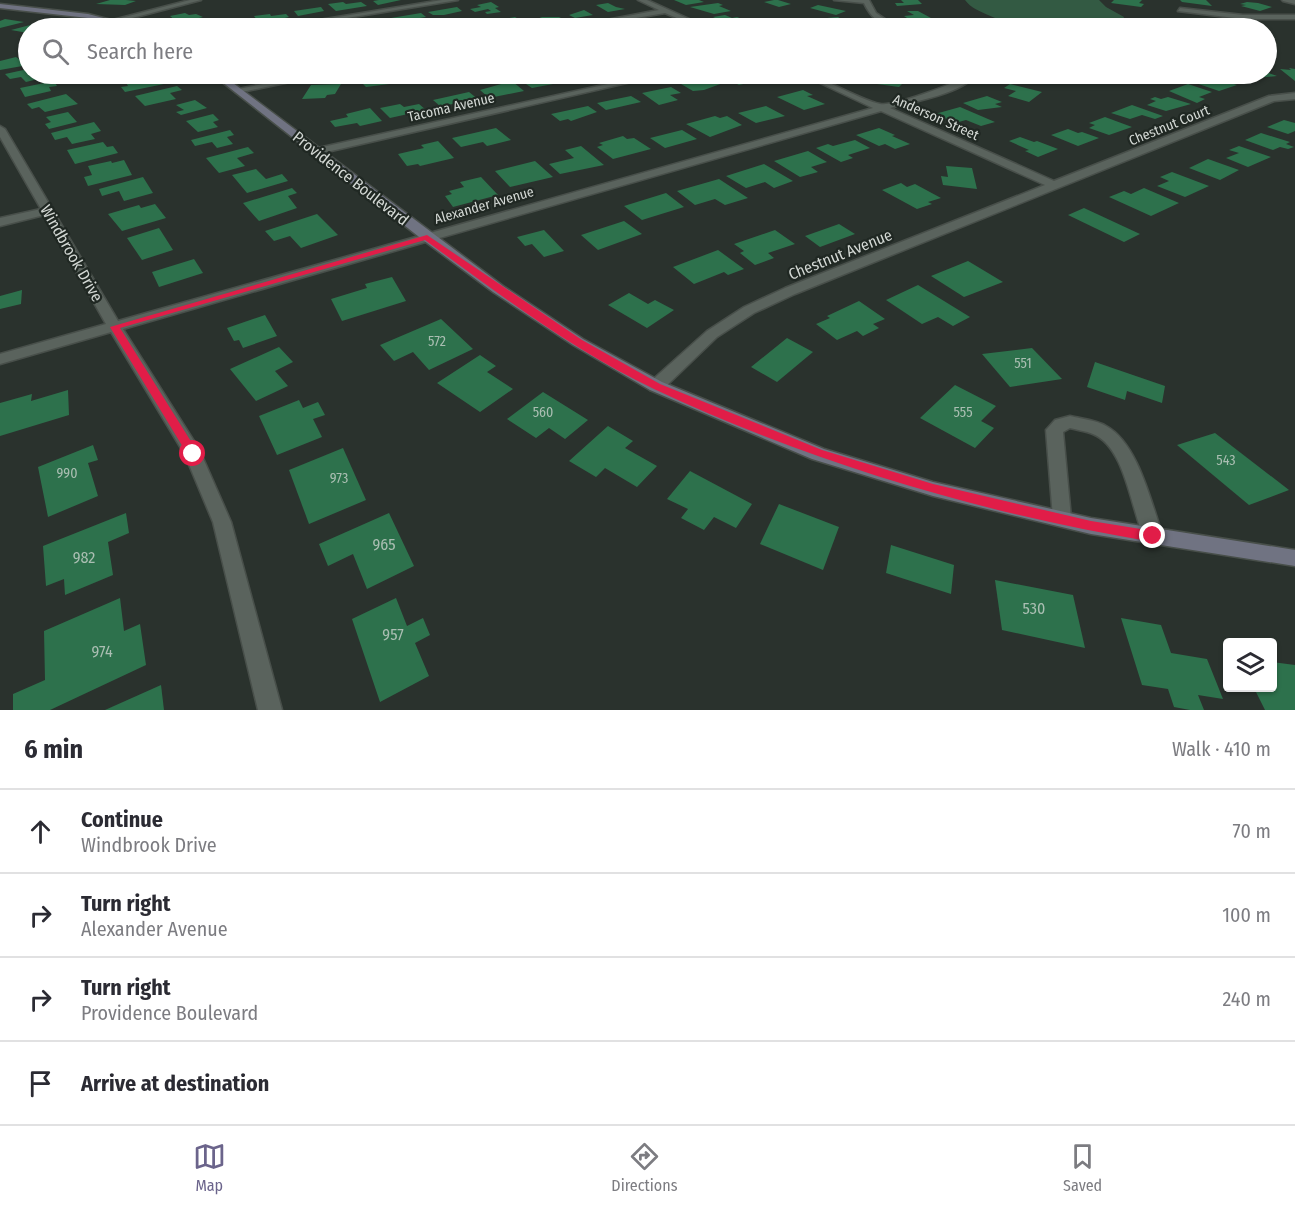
<!DOCTYPE html>
<meta charset="utf-8">
<style>
:root{--surface:#fff;--page:#f2f2f3;--text:#2b2b33;--muted:#7c7c81;--line:#e1e1e2;--accent:#6b648b}
body{margin:0;font-family:"Fira Sans Condensed",sans-serif;background:var(--page);color:var(--text)}
.controls{position:absolute;right:18px;bottom:18px;display:grid;overflow:hidden;border-radius:6px;box-shadow:0 2px 4px #0004}
.controls button{width:54px;height:54px;display:grid;place-items:center;padding:0;border:0;border-bottom:2px solid var(--line);background:var(--surface);color:var(--text);font:30px sans-serif}
.stop{position:absolute;width:18px;height:18px;margin:-14px;border:4px solid #e11d48;border-radius:50%;background:#fff}
.stop.end{background:#e11d48;border-color:#fff;box-shadow:0 2px 6px #0008}
.list{margin:0;padding:0;list-style:none}
h2{display:flex;justify-content:space-between;align-items:center;height:78px;margin:0;padding:0 24px;font-size:26px}
h2 small{font-size:20px;font-weight:400;color:var(--muted)}
.list li{display:grid;grid-template-columns:39px 1fr auto;gap:18px;align-items:center;box-sizing:border-box;height:84px;padding:0 24px;border-top:2px solid var(--line)}
.list b{display:block;font-size:22px;white-space:nowrap}
.list p{margin:0;font-size:20px;white-space:nowrap;color:var(--muted)}
.list em{font-size:20px;font-style:normal;color:var(--muted)}
.icon{flex:none;width:33px;height:33px;fill:none;stroke:currentColor;stroke-width:2;stroke-linecap:round;stroke-linejoin:round}
.map{position:relative;flex:none;width:1295px;height:710px;overflow:hidden}
.search{position:absolute;background:var(--surface);box-shadow:0 2px 4px #0004;left:18px;right:18px;top:18px;height:66px;display:flex;align-items:center;gap:15px;box-sizing:border-box;padding:0 21px;border-radius:33px;color:var(--muted);font-size:22px}
.sheet{height:414px;background:var(--surface)}
nav{display:flex;justify-content:space-around;align-items:center;box-sizing:border-box;height:84px;border-top:2px solid var(--line);background:var(--surface);font-size:16px;color:var(--muted)}
nav a{display:grid;justify-items:center;gap:3px}
nav .on{color:var(--accent)}
.map>svg:first-child{display:block}
</style>
<div class="map">
<svg width="1295" height="710" viewBox="0 0 1295 710">
<rect width="100%" height="100%" fill="#2a322d"/>
<path fill="#335a43" d="M965,0h134l7,7 18,10 -2,6c-48,5 -88,13 -134,-8 -9,-4 -17,-7 -23,-15z"/>
<g fill="#2d714c">
<polygon points="110,0 126,0 136,1 125,5 96,4"/>
<polygon points="401,0 378,5 373,1 379,0"/>
<polygon points="674,0 699,0 704,2 686,5"/>
<polygon points="774,0 778,0 791,4 779,7 764,2"/>
<polygon points="901,0 918,0 922,4 897,6 895,3 904,3"/>
<polygon points="1114,0 1142,0 1139,3 1144,4 1141,7 1111,3"/>
<polygon points="1180,0 1206,0 1212,6 1182,2"/>
<polygon points="343,2 346,4 361,2 367,6 336,11 328,4"/>
<polygon points="491,2 499,7 495,8 501,12 487,14 485,12 491,11 488,9 475,12 470,9 481,7 477,5"/>
<polygon points="1247,2 1258,3 1272,7 1260,11 1241,6 1246,5 1240,4"/>
<polygon points="608,3 616,7 625,9 608,12 596,5"/>
<polygon points="718,3 723,5 719,6 731,11 714,14 690,7"/>
<polygon points="818,5 846,11 836,15 810,8"/>
<polygon points="321,7 324,11 298,16 294,11"/>
<polygon points="457,7 462,11 444,15 433,15 428,12"/>
<polygon points="584,10 593,15 575,18 569,15"/>
<polygon points="907,11 918,11 931,18 910,20 904,16 914,15"/>
<polygon points="185,13 189,15 196,14 203,17 178,23 170,16"/>
<polygon points="421,13 426,17 395,22 391,18"/>
<polygon points="270,14 271,16 286,14 289,17 260,24 254,16"/>
<polygon points="725,15 732,18 737,17 742,19 737,20 742,22 730,25 713,17"/>
<polygon points="515,17 527,24 512,27 514,28 500,28 489,22"/>
<polygon points="542,17 559,17 565,20 539,25 532,21"/>
<polygon points="838,17 850,25 835,26 816,19"/>
<polygon points="5,19 24,22 0,28 0,21"/>
<polygon points="238,20 241,25 227,27 210,28 208,23"/>
<polygon points="381,20 388,26 355,28 371,25 368,22"/>
<polygon points="1164,21 1198,25 1199,28 1164,27"/>
<polygon points="1212,21 1226,23 1227,25 1242,28 1215,28"/>
<polygon points="34,24 52,27 28,28 28,33 11,30"/>
<polygon points="16,57 28,65 0,70 0,61"/>
<polygon points="1289,68 1295,69 1295,81 1280,69 1291,70"/>
<polygon points="28,69 28,74 42,74 46,77 26,82 21,77 10,79 5,74"/>
<polygon points="1266,72 1277,76 1255,78 1243,74"/>
<polygon points="163,74 166,77 160,78 164,84 125,92 121,87 128,86 125,81"/>
<polygon points="386,74 397,83 366,87 358,79"/>
<polygon points="556,74 569,81 532,88 526,84 535,82 531,79"/>
<polygon points="724,74 756,74 760,75 745,79 752,82 739,85 719,75"/>
<polygon points="870,74 905,81 899,87 862,82"/>
<polygon points="1027,74 1053,74 1063,79 1044,81"/>
<polygon points="1067,74 1106,74 1116,79 1080,82"/>
<polygon points="1205,75 1237,85 1219,91 1187,80"/>
<polygon points="712,78 723,83 704,90 693,91 681,84"/>
<polygon points="54,81 57,86 49,87 51,91 25,97 20,88"/>
<polygon points="512,81 524,91 489,98 480,90"/>
<polygon points="341,84 335,94 327,95 325,98 302,99 311,85"/>
<polygon points="1010,84 1042,92 1029,102 1008,96 1016,91 1004,88"/>
<polygon points="1188,84 1212,92 1199,97 1205,99 1197,103 1169,91"/>
<polygon points="177,86 182,90 170,93 176,99 145,106 135,96"/>
<polygon points="671,87 681,93 670,95 678,100 659,105 642,93"/>
<polygon points="803,90 813,95 807,96 825,104 804,110 777,97"/>
<polygon points="469,92 479,100 440,106 433,100"/>
<polygon points="66,94 78,104 45,112 39,107 32,109 27,104"/>
<polygon points="631,96 641,102 606,110 597,103"/>
<polygon points="987,96 1002,102 995,104 1002,107 978,110 963,103"/>
<polygon points="1155,97 1161,99 1168,97 1191,104 1166,111 1147,105 1156,101 1150,99"/>
<polygon points="195,100 207,108 181,115 176,112 184,110 176,105"/>
<polygon points="400,104 404,107 419,104 426,110 390,118 380,108"/>
<polygon points="1132,105 1163,116 1155,119 1142,115 1130,119 1111,113"/>
<polygon points="588,106 597,112 571,121 568,119 560,121 551,114"/>
<polygon points="766,106 785,116 756,123 738,113"/>
<polygon points="960,107 995,122 981,126 966,120 955,123 935,114"/>
<polygon points="370,108 382,121 360,126 357,123 335,127 330,121 348,117 346,114"/>
<polygon points="68,112 77,122 49,129 45,124 51,122 46,117"/>
<polygon points="213,114 219,120 213,122 218,127 198,132 186,121"/>
<polygon points="715,116 720,118 727,116 742,125 710,137 686,124"/>
<polygon points="1105,117 1132,127 1109,135 1089,128 1095,125 1089,123"/>
<polygon points="1284,120 1295,123 1295,131 1288,134 1267,127"/>
<polygon points="94,122 101,131 91,134 95,139 72,144 67,137 55,140 51,133"/>
<polygon points="496,128 511,140 487,146 483,142 461,147 452,138"/>
<polygon points="879,128 895,135 892,136 910,144 895,149 885,144 879,146 856,135"/>
<polygon points="1068,129 1078,133 1082,132 1099,138 1078,146 1051,135"/>
<polygon points="230,130 234,135 227,137 233,144 217,148 212,142 195,146 191,140"/>
<polygon points="682,130 697,139 665,148 650,138"/>
<polygon points="1261,133 1290,142 1286,144 1294,147 1288,149 1280,147 1273,150 1245,140"/>
<polygon points="623,136 627,139 634,138 651,149 613,159 597,147 603,145 599,143"/>
<polygon points="1020,137 1034,142 1037,141 1058,149 1038,157 1025,151 1029,150 1009,141"/>
<polygon points="855,140 870,148 848,155 853,158 841,162 816,148 828,144 833,146"/>
<polygon points="438,141 454,158 420,166 418,164 407,166 398,154 424,148 421,145"/>
<polygon points="103,142 107,147 113,146 118,153 75,164 67,150"/>
<polygon points="581,146 604,165 560,174 549,164 574,158 565,150"/>
<polygon points="1239,146 1271,157 1248,167 1226,158 1239,153 1229,150"/>
<polygon points="248,147 254,153 237,158 245,166 219,173 206,158"/>
<polygon points="808,151 827,162 811,167 818,172 800,177 774,161"/>
<polygon points="1208,159 1239,170 1220,180 1189,168"/>
<polygon points="124,160 132,175 88,186 84,177 92,175 88,166 111,161 112,163"/>
<polygon points="535,161 553,177 510,187 495,171"/>
<polygon points="764,164 793,181 774,188 765,182 746,188 726,176"/>
<polygon points="946,166 972,168 977,189 943,185 941,176 948,177"/>
<polygon points="256,169 266,179 282,174 288,181 247,193 232,175"/>
<polygon points="1172,172 1209,186 1185,197 1157,186 1169,181 1160,177"/>
<polygon points="143,177 153,193 124,201 119,191 102,196 99,189"/>
<polygon points="481,177 498,195 453,207 445,196 452,194 449,191 464,187 460,182"/>
<polygon points="719,179 748,198 725,205 715,199 695,205 677,191"/>
<polygon points="901,183 907,187 915,184 941,198 928,202 932,204 917,209 882,190"/>
<polygon points="292,188 297,193 288,196 297,208 259,221 243,203"/>
<polygon points="1144,188 1179,203 1151,216 1109,197 1124,191 1131,194"/>
<polygon points="666,193 684,207 642,220 624,206"/>
<polygon points="155,204 166,218 122,231 108,214 139,205 141,208"/>
<polygon points="1084,208 1140,234 1124,242 1068,215"/>
<polygon points="317,214 338,235 301,248 290,236 274,241 265,231"/>
<polygon points="624,221 642,234 598,250 581,235"/>
<polygon points="839,224 855,234 820,247 805,236"/>
<polygon points="159,228 173,250 142,260 127,238"/>
<polygon points="544,230 564,251 544,257 532,244 525,246 517,237"/>
<polygon points="775,230 795,244 768,253 774,258 755,265 740,253 744,251 734,244"/>
<polygon points="718,250 744,269 728,275 724,272 694,284 673,267"/>
<polygon points="194,259 203,273 159,287 152,272"/>
<polygon points="968,261 1003,282 964,297 931,276"/>
<polygon points="392,277 406,301 342,321 331,299 367,288 365,284"/>
<polygon points="918,285 970,317 953,326 938,317 922,324 886,300"/>
<polygon points="22,290 21,304 0,309 0,296"/>
<polygon points="629,293 648,304 655,300 674,310 647,328 608,305"/>
<polygon points="859,301 885,319 873,324 879,328 863,336 857,331 837,340 816,324 830,318 827,316"/>
<polygon points="265,315 277,336 243,348 239,340 234,341 227,328"/>
<polygon points="441,319 473,349 429,370 413,352 394,361 380,345"/>
<polygon points="787,338 813,352 777,382 751,367"/>
<polygon points="279,347 293,362 275,371 288,386 256,401 230,369"/>
<polygon points="1032,348 1062,379 1010,387 982,354"/>
<polygon points="480,355 496,366 487,372 513,389 480,412 437,383"/>
<polygon points="1095,362 1165,386 1162,403 1127,391 1125,400 1087,387"/>
<polygon points="955,385 996,406 981,421 994,428 975,448 920,418"/>
<polygon points="68,390 69,415 0,436 0,403 32,394 31,401"/>
<polygon points="543,392 588,420 565,439 549,428 536,438 507,419"/>
<polygon points="299,400 303,408 318,402 325,415 313,419 322,437 277,455 259,416"/>
<polygon points="608,426 633,441 625,448 657,466 637,487 605,468 596,477 569,461"/>
<polygon points="1215,433 1289,490 1249,505 1177,445"/>
<polygon points="93,445 98,460 88,463 98,496 48,517 38,467"/>
<polygon points="343,448 366,500 309,524 289,470"/>
<polygon points="690,471 752,504 736,528 714,517 704,530 681,518 688,509 667,499"/>
<polygon points="779,504 839,527 823,570 760,544"/>
<polygon points="126,513 129,533 108,542 113,575 65,595 64,579 46,586 43,546"/>
<polygon points="389,513 414,566 367,589 353,554 328,566 319,544"/>
<polygon points="891,545 954,565 951,594 886,573"/>
<polygon points="995,580 1073,595 1085,648 1002,630"/>
<polygon points="120,598 124,631 140,624 146,665 50,710 13,710 13,694 45,680 44,631"/>
<polygon points="396,598 407,626 423,618 430,635 415,643 429,676 380,702 352,619"/>
<polygon points="1121,618 1161,625 1171,653 1207,659 1223,699 1198,695 1204,710 1190,710 1174,707 1168,689 1142,685"/>
<polygon points="1272,662 1295,665 1295,710 1265,710 1254,688 1272,688"/>
<polygon points="161,685 164,710 105,710"/>
</g>
<g fill="none" stroke-linecap="round" stroke-linejoin="round">
<g stroke="#484f4a" stroke-width="3">
<g id="street">
<polygon points="190,0 201,0 113,23 109,21"/>
<polygon points="442,0 458,0 285,28 270,28"/>
<polygon points="638,0 647,0 709,28 700,28 665,13 578,28 565,28 659,10"/>
<path d="M834,0h35l7,13 22,15c-15,2 -28,-12 -34,-25z"/>
<polygon points="1282,0 1295,0 1295,4 1283,1"/>
<polygon points="1180,8 1243,15 1295,15 1295,19 1243,19 1178,11"/>
<polygon points="314,74 329,74 237,93 233,90"/>
<polygon points="653,74 666,74 318,154 313,151 318,148"/>
<path d="M801,74h10c18,8 51,26 69,30 11,3 80,-21 88,-30h8c-11,19 -64,28 -86,34l164,73 215,-85 26,-3v6l-21,2 -479,193 -41,19 -37,24 -55,53h-12l-2,-4 2,-4 57,-51 37,-24 41,-19 260,-103 -164,-74 -758,218 76,120 32,73 51,188h-24l-45,-188 -28,-67 -74,-123 -111,32v-10l106,-30 -62,-109 -44,11v-8l41,-9 -41,-72v-11l5,3 113,192 755,-213z"/>
<path d="M1070,416c12,3 26,4 36,10 32,17 45,77 57,110l-3,6 -7,2 -7,-2c-15,-30 -20,-95 -53,-108 -7,-3 -16,-4 -23,-6l-7,4 8,86 -2,5 -7,3 -7,-3 -2,-5 -7,-88 9,-10z"/>
</g>
</g>
<g stroke="#484f4a" stroke-width="3">
<g id="secondary">
<polygon points="0,4 88,14 142,28 131,28 88,18 0,8"/>
<polygon points="212,74 221,74 503,286 583,339 662,382 824,449 933,482 1091,518 1295,550 1295,566 1091,534 933,496 812,459 650,390 573,345 493,292 423,240"/>
</g>
</g>
<use href="#street" fill="#5a635d" fill-rule="evenodd"/>
<use href="#secondary" fill="#707382" fill-rule="evenodd"/>
</g>
<path fill="#e11d48" d="M427,235l155,105 78,44 162,66 111,34 158,37 62,10 6,5 -6,6c-173,-29 -341,-79 -499,-153 -79,-37 -158,-97 -229,-149l-305,88 77,123 2,3 -6,4 -4,-1 -79,-130z"/>
<g text-anchor="middle" stroke-width="4.5" stroke-linejoin="round" paint-order="stroke">
<g font-size="14" fill="#d3d8d4" stroke="#202823">
<text transform="translate(451 107) rotate(-13)" y="5">Tacoma Avenue</text>
<text transform="translate(936 117) rotate(24)" y="5">Anderson Street</text>
<text transform="translate(1169 125) rotate(-22)" y="5">Chestnut Court</text>
<text transform="translate(484 205) rotate(-16)" y="5">Alexander Avenue</text>
</g>
<g font-size="14" fill="#aabeb2">
<text x="437" y="346">572</text>
<text x="1023" y="368">551</text>
<text x="543" y="417">560</text>
<text x="963" y="417">555</text>
<text x="1226" y="465">543</text>
<text x="67" y="478">990</text>
<text x="339" y="483">973</text>
</g>
<g font-size="16" fill="#d3d8d4" stroke="#202823">
<text transform="translate(351 178) rotate(38)" y="6">Providence Boulevard</text>
<text transform="translate(72 253) rotate(60)" y="6">Windbrook Drive</text>
<text transform="translate(840 254) rotate(-22)" y="6">Chestnut Avenue</text>
</g>
<g font-size="16" fill="#aabeb2">
<text x="384" y="550">965</text>
<text x="84" y="563">982</text>
<text x="1034" y="614">530</text>
<text x="393" y="640">957</text>
<text x="102" y="657">974</text>
</g>
</g>
</svg>
<div class="controls">
<button><svg class="icon" aria-label="layers" viewBox="0 0 24 24"><path d="M12 4l9 5-9 5-9-5zM3 14l9 5 9-5"/></svg></button>
</div>
<div class="stop" style="left:193px;top:454px"></div>
<div class="stop end" style="left:1153px;top:536px"></div>
<div class="search"><svg class="icon" aria-label="search" viewBox="0 0 24 24"><circle cx="10" cy="10" r="6"/><path d="M15 15l6 6"/></svg>Search here</div>
</div>
<section class="sheet">
<h2>6 min<small>Walk · 410 m</small></h2>
<ul class="list">
<li><svg class="icon" aria-label="ahead" viewBox="0 0 24 24"><path d="M12 20V5M6 11l6-6 6 6"/></svg><div><b>Continue</b><p>Windbrook Drive</p></div><em>70 m</em></li>
<li><svg class="icon" aria-label="right" viewBox="0 0 24 24"><path d="M7 20v-9h11M14 6l5 5-5 5"/></svg><div><b>Turn right</b><p>Alexander Avenue</p></div><em>100 m</em></li>
<li><svg class="icon" aria-label="right" viewBox="0 0 24 24"><path d="M7 20v-9h11M14 6l5 5-5 5"/></svg><div><b>Turn right</b><p>Providence Boulevard</p></div><em>240 m</em></li>
<li><svg class="icon" aria-label="arrive" viewBox="0 0 24 24"><path d="M6 21V4h12l-3 4 3 4H6"/></svg><div><b>Arrive at destination</b></div></li>
</ul>
</section>
<nav>
<a class="on"><svg class="icon" aria-label="map" viewBox="0 0 24 24"><path d="M3 6l6-2 6 2 6-2v14l-6 2-6-2-6 2zM9 4v14M15 6v14"/></svg>Map</a>
<a><svg class="icon" aria-label="directions" viewBox="0 0 24 24"><path d="M12 3l9 9-9 9-9-9zM9 14v-3h6M13 9l2 2-2 2"/></svg>Directions</a>
<a><svg class="icon" aria-label="saved" viewBox="0 0 24 24"><path d="M7 4h10v16l-5-4-5 4z"/></svg>Saved</a>
</nav>
